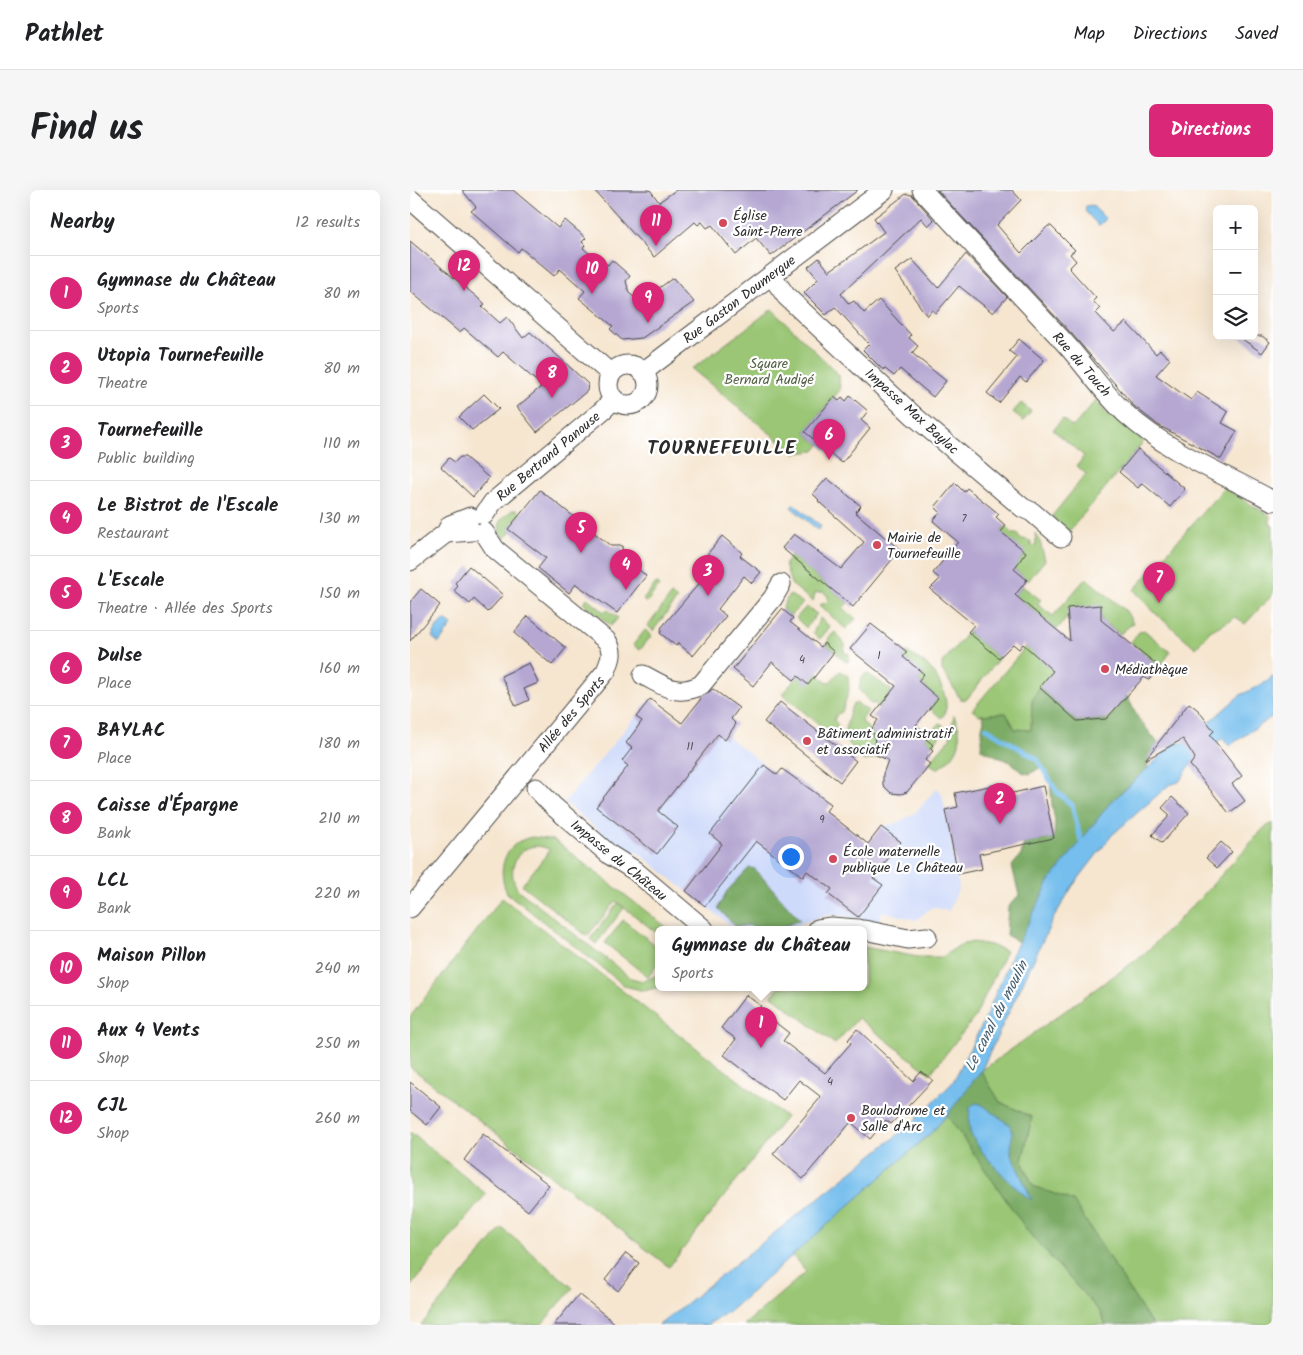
<!DOCTYPE html>
<meta charset="utf-8">
<style>
:root{--surface:#fff;--page:#f6f6f6;--text:#202124;--muted:#757577;--line:#e0e0e0;--accent:#db2777}
body{margin:0;font-family:Kalam,sans-serif;background:var(--page);color:var(--text)}
.controls{position:absolute;right:15px;top:15px;display:grid;overflow:hidden;border-radius:8px;box-shadow:0 5px 20px #0002}
.controls button{width:45px;height:45px;display:grid;place-items:center;padding:0;border:0;border-bottom:1px solid var(--line);background:var(--surface);color:var(--text);font:25px sans-serif}
.you{position:absolute;left:380px;top:666px;width:18px;height:18px;margin:-12px;border:4px solid #fff;border-radius:50%;background:#1a73e8;box-shadow:0 0 0 8px #1a73e833}
.badge{display:grid;place-items:center;width:32px;height:32px;border-radius:50%;background:var(--accent);color:#fff;font-size:16px;font-weight:700}
.pin{position:absolute;translate:-50% -41px;filter:drop-shadow(0 1px 2px #0008)}
.pin::after{content:'';position:absolute;top:26px;width:18px;height:15px;background:inherit;clip-path:polygon(0 0,100% 0,50% 100%)}
.popup{position:absolute;left:245px;top:736px;width:212px;height:65px;box-sizing:border-box;display:grid;place-content:center;border-radius:8px;background:var(--surface);filter:drop-shadow(0 1px 4px #0005);font-size:16px;white-space:nowrap;color:var(--muted)}
.popup b{font-size:19px;color:var(--text)}
.popup::after{content:'';position:absolute;left:50%;top:100%;margin-left:-10px;border:10px solid transparent;border-top-color:var(--surface)}
.list{margin:0;padding:0;list-style:none}
h2{display:flex;justify-content:space-between;align-items:center;height:65px;margin:0;padding:0 20px;font-size:21px}
h2 small{font-size:16px;font-weight:400;color:var(--muted)}
.list li{display:grid;grid-template-columns:32px 1fr auto;gap:15px;align-items:center;box-sizing:border-box;height:75px;padding:0 20px;border-top:1px solid var(--line)}
.list b{display:block;font-size:19px;white-space:nowrap}
.list p{margin:0;font-size:16px;white-space:nowrap;color:var(--muted)}
.list em{font-size:16px;font-style:normal;color:var(--muted)}
.icon{flex:none;width:28px;height:28px;fill:none;stroke:currentColor;stroke-width:2;stroke-linecap:round;stroke-linejoin:round}
.map{position:relative;flex:none;width:863px;height:1135px;overflow:hidden;border-radius:8px}
header{display:flex;align-items:center;gap:30px;box-sizing:border-box;height:70px;padding:0 25px;background:var(--surface);border-bottom:1px solid var(--line)}
header strong{font-size:24px}
nav{display:flex;gap:28px;margin-inline-start:auto;font-size:18px}
.intro{display:flex;align-items:center;justify-content:space-between;box-sizing:border-box;height:120px;padding:0 30px}
h1{margin:0;font-size:35px}
.button{padding:12px 22px;border-radius:8px;background:var(--accent);color:#fff;font-size:18px;font-weight:700}
main{display:flex;gap:30px;padding:0 30px}
aside{flex:1;background:var(--surface);border-radius:8px;box-shadow:0 5px 20px #0002}
.map>svg:first-child{display:block}
</style>
<header>
<strong>Pathlet</strong>
<nav><a>Map</a><a>Directions</a><a>Saved</a></nav>
</header>
<div class="intro"><h1>Find us</h1><a class="button">Directions</a></div>
<main>
<aside>
<h2>Nearby<small>12 results</small></h2>
<ul class="list">
<li><span class="badge">1</span><div><b>Gymnase du Château</b><p>Sports</p></div><em>80 m</em></li>
<li><span class="badge">2</span><div><b>Utopia Tournefeuille</b><p>Theatre</p></div><em>80 m</em></li>
<li><span class="badge">3</span><div><b>Tournefeuille</b><p>Public building</p></div><em>110 m</em></li>
<li><span class="badge">4</span><div><b>Le Bistrot de l'Escale</b><p>Restaurant</p></div><em>130 m</em></li>
<li><span class="badge">5</span><div><b>L'Escale</b><p>Theatre · Allée des Sports</p></div><em>150 m</em></li>
<li><span class="badge">6</span><div><b>Dulse</b><p>Place</p></div><em>160 m</em></li>
<li><span class="badge">7</span><div><b>BAYLAC</b><p>Place</p></div><em>180 m</em></li>
<li><span class="badge">8</span><div><b>Caisse d'Épargne</b><p>Bank</p></div><em>210 m</em></li>
<li><span class="badge">9</span><div><b>LCL</b><p>Bank</p></div><em>220 m</em></li>
<li><span class="badge">10</span><div><b>Maison Pillon</b><p>Shop</p></div><em>240 m</em></li>
<li><span class="badge">11</span><div><b>Aux 4 Vents</b><p>Shop</p></div><em>250 m</em></li>
<li><span class="badge">12</span><div><b>CJL</b><p>Shop</p></div><em>260 m</em></li>
</ul>
</aside>
<div class="map">
<svg width="863" height="1135" viewBox="0 0 863 1135">
<rect width="100%" height="100%" fill="#fff"/>
<filter id="ink" filterUnits="userSpaceOnUse"><feTurbulence type="fractalNoise" baseFrequency=".02" numOctaves="2"/><feDisplacementMap in="SourceGraphic" scale="10" xChannelSelector="R" yChannelSelector="G"/><feConvolveMatrix kernelMatrix="1 2 1 2 8 2 1 2 1" color-interpolation-filters="sRGB"/></filter>
<filter id="wash" filterUnits="userSpaceOnUse"><feTurbulence type="fractalNoise" baseFrequency=".0096" numOctaves="4" result="noise"/><feDisplacementMap in="SourceGraphic" scale="20" xChannelSelector="R" yChannelSelector="G"/><feGaussianBlur stdDeviation="1.12" result="paint"/><feColorMatrix in="noise" values="0 0 0 0 0 0 0 0 0 0 0 0 0 0 0 0 0 1.4 0 .05"/><feComposite in="paint" operator="in"/></filter>
<g filter="url(#wash)">
<rect width="100%" height="100%" fill="#f6e6d0"/>
<polygon fill="#cedafa" points="301,497 329,518 321,529 326,534 318,547 458,654 471,637 487,633 506,622 527,598 532,603 549,697 539,721 522,717 506,730 472,721 469,733 435,726 415,725 376,739 325,739 227,662 218,665 154,612 240,510 279,540 283,520"/>
<g fill="#9ac674" stroke="#627850">
<polygon points="362,119 429,185 430,200 395,242 410,255 405,261 384,263 282,179"/>
<polygon points="686,210 695,222 734,251 657,344 642,326 676,284 667,276 674,266 643,240 652,229 663,237"/>
<polygon points="611,213 621,221 613,231 603,222"/>
<polygon points="814,298 860,326 860,334 863,336 863,404 835,434 826,427 800,441 786,458 745,423 724,400"/>
<polygon points="102,320 107,320 111,324 99,338 101,341 94,349 89,341 90,331"/>
<polygon points="596,336 602,344 608,344 609,348 621,351 621,356 626,355 625,343 630,352 635,370 618,391 600,375 608,373 614,365 597,347 590,344"/>
<polygon points="381,365 438,413 433,418 446,429 436,439 409,415 418,412 418,406 413,402 405,403 403,412 381,394 375,374"/>
<polygon points="676,388 716,421 723,433 710,444 691,430 692,427 658,430 657,428 625,464 643,481 622,511 621,540 605,539 596,523 569,525 562,520 637,432 605,405 612,396 631,410 627,414 643,426"/>
<polygon points="246,393 249,396 236,413 233,410"/>
<polygon points="379,404 393,413 380,426 372,419"/>
<polygon points="261,405 267,409 243,441 238,436"/>
<polygon points="177,408 194,422 197,419 208,428 201,436 173,413"/>
<polygon points="396,417 407,424 396,438 386,428"/>
<polygon points="410,428 420,437 410,449 403,443"/>
<polygon points="235,440 242,445 230,460 223,455"/>
<polygon points="734,440 760,462 750,477 721,452 729,442"/>
<polygon points="425,442 435,454 434,464 439,463 439,471 436,472 417,455 419,447"/>
<polygon points="558,442 589,468 557,509 551,510 532,480 532,473"/>
<path d="M497,462c7,5 17,10 23,16 9,9 24,41 11,50l-11,-10 8,-10 -20,-17 5,-7 -20,-17z"/>
<polygon points="430,481 438,486 439,500 432,522 427,524 424,530 428,535 422,545 372,504 388,486 398,494 407,483 416,492 420,492"/>
<polygon points="457,483 482,501 468,518 464,512 462,515 449,500 451,488"/>
<polygon points="446,513 458,521 451,531 469,549 466,564 469,568 454,571 433,547 442,515"/>
<path d="M544,525c11,26 6,39 -17,54l-8,-6 21,-25z"/>
<polygon points="529,533 533,535 534,540 523,555 515,548"/>
<polygon points="863,633 863,1135 742,1135 663,1011 623,996 612,971 622,927 590,912 571,881 733,765 793,705 854,638"/>
<path d="M122,647l22,3 115,89h-11v5l-42,-33 -29,35 -65,-51 28,-35c-26,-15 -48,16 -32,40l113,88 12,3 15,-6 1,12 -15,4 -19,-5 -118,-93c-11,-23 -3,-51 25,-56z"/>
<polygon points="92,708 376,927 259,1077 0,877 0,827"/>
<polygon points="208,713 214,718 186,754 180,749"/>
<polygon points="213,730 248,757 248,774 238,787 195,753"/>
<polygon points="563,752 581,755 596,761 565,827 520,884 448,828 425,854 362,806 369,797 454,797 454,757 508,767 532,767 550,755"/>
<polygon points="537,925 619,1043 690,1122 696,1135 334,1135 396,1082 382,1065 522,942"/>
<polygon points="0,942 76,1004 0,1097"/>
<polygon points="92,1038 163,1098 131,1135 11,1135"/>
</g>
<g fill="#7bab66" stroke="#536b48">
<polygon points="629,497 664,528 665,531 698,529 717,506 728,528 748,553 739,569 735,587 616,756 596,745 598,717 609,705 602,676 611,665 614,654 644,648 645,631 642,616 640,591 631,577 620,584 612,582 602,573 571,559 572,537 574,531 572,525 596,523 605,539 621,540 622,511"/>
<polygon points="339,678 345,679 390,730 367,739 344,739 339,735 326,737 308,718 317,701"/>
<polygon points="571,881 590,912 622,927 612,971 623,996 663,1011 742,1135 696,1135 690,1122 619,1043 537,925"/>
</g>
<g fill="#75beed" stroke="#50748c">
<polygon points="682,15 696,29 689,36 675,21 676,16"/>
<polygon points="384,314 411,336 408,340 381,317"/>
<polygon points="35,430 42,435 29,453 22,447 27,437"/>
<polygon points="863,485 863,526 819,556 813,548 785,568 769,592 759,595 702,645 662,697 643,729 571,881 537,925 522,942 321,1120 297,1135 249,1135 500,935 543,892 573,833 602,765 639,692 700,613 765,553 776,553 829,506 858,491"/>
<path d="M565,913l6,1 29,21 2,5 -1,24 21,46c-14,-7 -59,-54 -62,-69 -2,-7 0,-16 0,-23z"/>
</g>
<g fill="none" stroke-linecap="round" stroke-linejoin="round">
<polyline stroke="#75beed" stroke-width="5" points="576,538 627,569 647,602 662,615 672,655"/>
</g>
<g id="blocks">
<g fill="#b5a7d2">
<polygon points="52,0 103,0 148,38 155,30 176,48 172,52 175,55 173,58 193,75 195,73 198,75 202,70 220,86 216,91 219,103 230,112 263,88 284,112 232,148 212,150 200,139 203,136 169,108 175,101 150,79 144,86 111,58 108,62 61,21 66,17"/>
<polygon points="184,0 240,0 249,12 266,0 448,0 361,66 346,48 326,65 302,35 297,38 292,32 288,35 285,32 244,67"/>
<polygon points="527,0 602,0 611,10 587,35 611,63 638,36 641,36 665,60 660,64 666,71 659,78 686,108 683,111 690,119 686,123 704,142 716,132 746,164 750,160 760,169 746,185 781,210 787,202 818,222 812,233 827,241 811,269 748,235 724,216 662,144"/>
<polygon points="496,4 502,5 524,30 518,36 511,28 431,104 439,114 444,111 454,123 469,110 501,145 499,148 508,156 502,163 536,191 523,207 490,179 484,186 474,178 473,180 453,160 459,154 425,117 416,125 394,103 408,89 398,77 409,68 419,81 437,69 474,42 464,28"/>
<polygon points="0,51 75,114 72,117 90,133 97,127 113,148 120,142 149,167 178,194 177,201 127,242 107,217 132,196 93,162 88,167 54,138 50,143 0,101"/>
<polygon points="556,64 597,107 583,123 549,96 526,123 522,120 517,126 485,81 502,69 528,98"/>
<polygon points="828,146 852,146 860,152 852,163"/>
<polygon points="609,149 634,170 616,192 610,187 589,213 577,203 607,167 599,161"/>
<polygon points="74,204 89,219 62,240 49,227"/>
<polygon points="440,206 458,221 451,230 460,238 432,273 395,242 424,207 429,211 432,207 436,211"/>
<polygon points="728,259 775,299 760,317 732,293 728,298 709,282"/>
<polygon points="50,267 55,267 79,288 63,307 31,277 39,268 45,272"/>
<polygon points="417,288 451,316 445,322 490,360 443,417 372,358 384,344 431,379 454,352 408,311 409,310 403,304"/>
<polygon points="545,293 554,302 557,298 589,324 586,327 596,336 591,342 616,362 604,379 617,390 605,405 660,451 657,418 691,415 691,430 750,477 739,490 734,487 696,529 667,531 629,497 643,481 613,454 609,459 603,454 589,468 558,442 564,435 520,399 530,389 523,383 548,352 523,331 530,322 525,317"/>
<polygon points="130,300 201,356 212,356 213,366 236,386 207,423 166,394 159,403 128,378 136,368 98,339"/>
<polygon points="312,346 332,363 330,366 351,382 342,393 334,386 308,419 316,426 283,466 268,453 266,456 250,443 252,440 251,438 292,390 285,384 298,369 295,367"/>
<polygon points="59,376 93,405 78,422 64,409 60,414 44,401 48,396 45,393"/>
<polygon points="11,399 30,415 0,451 0,412"/>
<polygon points="372,419 383,428 380,432 395,444 411,457 414,453 424,462 398,495 388,486 384,490 362,472 343,496 323,479"/>
<polygon points="118,426 156,458 142,475 104,443"/>
<polygon points="461,434 497,462 493,467 514,484 508,491 528,508 506,535 518,544 515,548 523,555 520,558 523,561 515,570 520,574 497,602 491,604 481,603 473,595 473,584 478,570 466,565 464,544 460,541 468,530 462,526 486,496 440,459"/>
<polygon points="119,473 128,493 114,499 119,510 106,516 91,486"/>
<polygon points="303,499 329,518 321,529 326,534 315,550 308,544 248,621 268,637 247,664 186,617 218,576 212,571 222,558 216,553 232,531 226,527 240,509 272,533 293,506"/>
<polygon points="370,512 446,571 430,592 354,532"/>
<polygon points="779,513 788,520 804,541 800,545 832,586 822,594 835,611 819,623 780,575 785,568 773,549 735,570"/>
<polygon points="354,575 367,585 372,579 421,614 416,621 458,654 471,637 491,652 463,688 473,695 448,727 418,704 422,699 397,681 393,687 346,651 295,716 276,701 312,654 300,644"/>
<polygon points="584,595 586,607 633,596 644,648 569,664 572,679 548,684 535,620 548,617 545,603"/>
<polygon points="762,607 779,623 752,653 742,645 760,625 752,618"/>
<polygon points="811,652 822,662 807,678 796,668"/>
<polygon points="336,805 351,816 348,819 379,843 373,851 415,883 441,853 438,850 447,839 503,891 511,882 523,890 481,934 476,930 460,949 441,932 393,989 363,964 411,907 389,890 373,910 314,865 326,849 311,838"/>
<polygon points="0,892 31,917 17,935 0,921"/>
<polygon points="73,944 139,995 118,1021 54,970"/>
<polygon points="216,1063 229,1073 208,1101 195,1090"/>
<polygon points="169,1104 207,1135 144,1135"/>
</g>
</g>
</g>
<g filter="url(#ink)">
<use href="#blocks" fill-opacity="0" stroke="#494744" stroke-width="1"/>
<g fill="none" stroke-linecap="round" stroke-linejoin="round">
<g stroke="#494744" stroke-width="21">
<g id="minor">
<path d="M512,0c47,51 95,101 142,152 22,24 39,51 62,72 42,38 98,60 147,87"/>
<polyline points="0,9 201,184"/>
<polyline points="362,86 376,106 504,226 613,318 622,322 651,347"/>
<circle cx="218" cy="195" r="20"/>
<polyline points="233,182 474,0"/>
<polyline points="74,325 83,312 193,220 204,209"/>
<polyline points="36,343 62,341"/>
<polyline points="0,371 36,343 40,335 60,327"/>
<path d="M233,485c22,11 33,22 58,10l72,-87 8,-14"/>
<polyline points="126,598 143,616 200,665 224,680 294,739"/>
<path d="M0,718l196,-237c5,-12 8,-19 1,-30l-112,-92 -11,-17"/>
<polyline points="408,739 421,737 448,739"/>
<polyline points="454,740 498,749 517,747"/>
</g>
</g>
<use href="#minor" stroke="#fff" stroke-width="19"/>
</g>
</g>
<g fill="#d1495b" stroke="#fff" stroke-width="2">
<circle cx="313" cy="33" r="5"/>
<circle cx="467" cy="355" r="5"/>
<circle cx="695" cy="479" r="5"/>
<circle cx="397" cy="551" r="5"/>
<circle cx="423" cy="669" r="5"/>
<circle cx="441" cy="928" r="5"/>
</g>
<g text-anchor="middle" stroke-width="4.5" stroke-linejoin="round" paint-order="stroke">
<g font-size="11" fill="#4e4a55">
<text x="554" y="332">7</text>
<text x="469" y="469">1</text>
<text x="392" y="473">4</text>
<text x="280" y="560">11</text>
<text x="412" y="633">9</text>
<text x="420" y="895">4</text>
</g>
<g font-size="14" fill="#2b2b2b" stroke="#fff" text-anchor="start">
<text x="323" y="30">Église<tspan x="323" dy="16">Saint-Pierre</tspan></text>
<text x="477" y="352">Mairie de<tspan x="477" dy="16">Tournefeuille</tspan></text>
<text x="705" y="484">Médiathèque</text>
<text x="407" y="548">Bâtiment administratif<tspan x="407" dy="16">et associatif</tspan></text>
<text x="433" y="666">École maternelle<tspan x="433" dy="16">publique Le Château</tspan></text>
<text x="451" y="925">Boulodrome et<tspan x="451" dy="16">Salle d'Arc</tspan></text>
</g>
<g font-size="14" fill="#2b2b2b" stroke="#fff">
<text transform="translate(329 109) rotate(-37)" y="5">Rue Gaston Doumergue</text>
<text transform="translate(672 174) rotate(49)" y="5">Rue du Touch</text>
<text transform="translate(502 221) rotate(42)" y="5">Impasse Max Baylac</text>
<text transform="translate(138 266) rotate(-40)" y="5">Rue Bertrand Panouse</text>
<text transform="translate(161 524) rotate(-50)" y="5">Allée des Sports</text>
<text transform="translate(209 670) rotate(39)" y="5">Impasse du Château</text>
</g>
<g font-size="14" fill="#526145" stroke="#fff">
<text x="359" y="178">Square<tspan x="359" dy="16">Bernard Audigé</tspan></text>
</g>
<g font-size="15" font-style="italic" fill="#455e6f" stroke="#fff">
<text transform="translate(586 826) rotate(-63)" y="5">Le canal du moulin</text>
</g>
<g font-size="19" font-weight="bold" letter-spacing="1" fill="#2b2b2b" stroke="#fff">
<text x="312" y="264">TOURNEFEUILLE</text>
</g>
</g>
</svg>
<div class="controls">
<button>+</button>
<button>−</button>
<button><svg class="icon" aria-label="layers" viewBox="0 0 24 24"><path d="M12 4l9 5-9 5-9-5zM3 14l9 5 9-5"/></svg></button>
</div>
<div class="you"></div>
<div class="pin badge" style="left:351px;top:858px">1</div>
<div class="popup"><b>Gymnase du Château</b>Sports</div>
<div class="pin badge" style="left:590px;top:634px">2</div>
<div class="pin badge" style="left:298px;top:406px">3</div>
<div class="pin badge" style="left:216px;top:400px">4</div>
<div class="pin badge" style="left:171px;top:363px">5</div>
<div class="pin badge" style="left:419px;top:270px">6</div>
<div class="pin badge" style="left:749px;top:413px">7</div>
<div class="pin badge" style="left:142px;top:208px">8</div>
<div class="pin badge" style="left:238px;top:133px">9</div>
<div class="pin badge" style="left:182px;top:104px">10</div>
<div class="pin badge" style="left:246px;top:56px">11</div>
<div class="pin badge" style="left:54px;top:101px">12</div>
</div>
</main>
